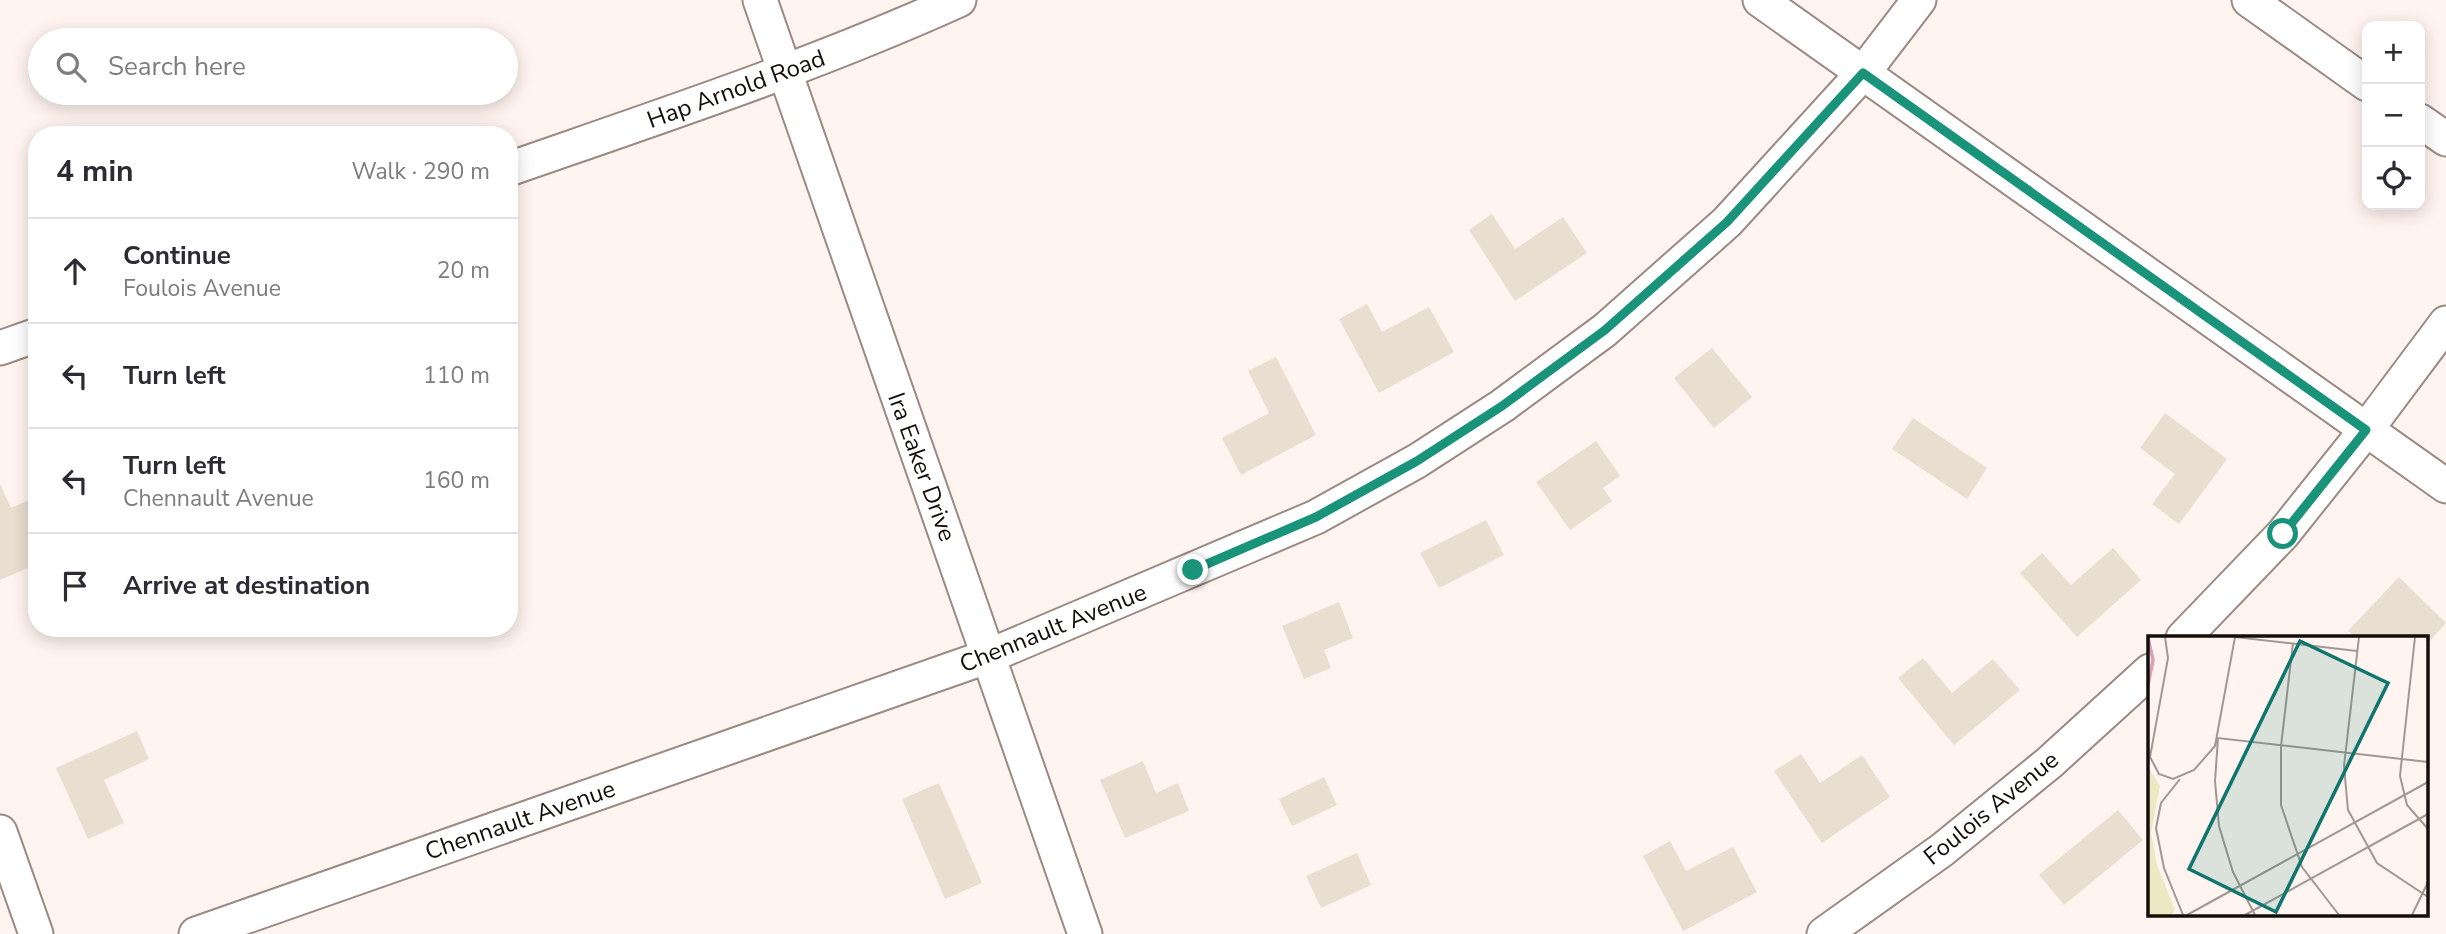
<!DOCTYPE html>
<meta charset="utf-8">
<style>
:root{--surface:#fff;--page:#f2f2f3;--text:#2b2b33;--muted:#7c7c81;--line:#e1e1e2}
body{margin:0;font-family:"Nunito Sans",sans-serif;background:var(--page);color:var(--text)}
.controls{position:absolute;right:21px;top:21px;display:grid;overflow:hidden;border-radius:14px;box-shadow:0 4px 18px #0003}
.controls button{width:63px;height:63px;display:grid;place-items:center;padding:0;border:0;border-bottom:2px solid var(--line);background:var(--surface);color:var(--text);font:35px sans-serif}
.stop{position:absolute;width:21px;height:21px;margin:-16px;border:5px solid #199379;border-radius:50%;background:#fff}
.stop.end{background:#199379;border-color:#fff;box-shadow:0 2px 7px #0008}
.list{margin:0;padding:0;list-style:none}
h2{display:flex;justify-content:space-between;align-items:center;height:91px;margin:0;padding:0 28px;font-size:30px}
h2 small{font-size:23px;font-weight:400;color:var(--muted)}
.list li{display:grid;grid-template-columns:46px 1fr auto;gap:21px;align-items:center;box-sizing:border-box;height:105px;padding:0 28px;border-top:2px solid var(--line)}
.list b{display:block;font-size:26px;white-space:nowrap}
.list p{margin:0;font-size:23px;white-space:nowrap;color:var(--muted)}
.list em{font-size:23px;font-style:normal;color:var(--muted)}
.icon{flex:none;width:38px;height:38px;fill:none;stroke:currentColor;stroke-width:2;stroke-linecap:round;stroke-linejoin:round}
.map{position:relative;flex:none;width:2446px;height:934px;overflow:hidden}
.search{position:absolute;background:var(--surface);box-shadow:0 4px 18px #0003;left:28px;top:28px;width:490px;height:77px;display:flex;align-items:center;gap:18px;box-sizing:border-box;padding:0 24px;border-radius:38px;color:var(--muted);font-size:26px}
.panel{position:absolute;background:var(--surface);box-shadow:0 4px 18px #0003;left:28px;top:126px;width:490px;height:511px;border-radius:28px}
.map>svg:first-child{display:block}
</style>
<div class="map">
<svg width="2446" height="934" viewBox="0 0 2446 934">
<rect width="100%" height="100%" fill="#fff4ef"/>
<g fill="#e9ded0">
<polygon points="1492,214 1515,249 1563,217 1587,253 1515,301 1469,230"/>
<polygon points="1367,304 1382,332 1429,307 1454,352 1379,393 1339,319"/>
<polygon points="1712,348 1752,397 1714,428 1674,378"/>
<polygon points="1276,357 1316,435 1241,475 1222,438 1269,413 1248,371"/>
<polygon points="2165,413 2227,459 2179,524 2152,504 2175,474 2140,448"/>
<polygon points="1913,418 1987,468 1967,499 1892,449"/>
<polygon points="1596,441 1620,476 1603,488 1612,501 1570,530 1536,482"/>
<polygon points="0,484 11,508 29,500 37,518 37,564 0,580"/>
<polygon points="1486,520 1504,555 1439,588 1420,553"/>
<polygon points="2113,548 2141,580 2077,637 2020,573 2042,553 2071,585"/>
<polygon points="2399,577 2446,623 2427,644 2427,638 2356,638 2348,631"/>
<polygon points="1339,602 1353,638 1324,650 1331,668 1304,679 1282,626"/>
<polygon points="1923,658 1952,693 1993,659 2020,690 1954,745 1898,678"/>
<polygon points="137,731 149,759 104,780 124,823 88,839 56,768"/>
<polygon points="1801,754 1820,783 1862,755 1890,797 1822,843 1774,771"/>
<polygon points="1143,761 1156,793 1178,783 1189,811 1125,838 1100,780"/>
<polygon points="1324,777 1337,805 1292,826 1279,799"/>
<polygon points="939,783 982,883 945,899 902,799"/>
<polygon points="2118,810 2143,840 2064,905 2039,875"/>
<polygon points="1670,841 1686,871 1733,847 1757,892 1683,931 1643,856"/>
<polygon points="1357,853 1371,885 1321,908 1306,876"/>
</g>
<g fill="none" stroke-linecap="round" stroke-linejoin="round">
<g stroke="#9a8a82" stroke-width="37">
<g id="street">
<polyline points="760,0 1085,934"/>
<polyline points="1760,0 2446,486"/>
<polyline points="2249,0 2367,84"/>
<polyline points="2420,121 2446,139"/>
<path d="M509,169c152,-53 304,-103 450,-169"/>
<polyline points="0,348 37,335"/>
<polyline points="2183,638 2283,534 2366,430 2446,323"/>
<polyline points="0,832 36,934"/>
<polyline points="196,934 989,656 1316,517 1417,461 1502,406 1605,330 1727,222 1863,73 1919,0"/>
<polyline points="1824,934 1942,850 2049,763 2150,671"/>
</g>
</g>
<use href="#street" stroke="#fff" stroke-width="33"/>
</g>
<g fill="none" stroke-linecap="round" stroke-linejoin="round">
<polyline stroke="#199379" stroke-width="9" points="1193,570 1316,517 1417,461 1502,406 1605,330 1727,222 1863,73 2366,430 2283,534"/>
</g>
<g text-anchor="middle" stroke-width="7" stroke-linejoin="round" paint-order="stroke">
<g font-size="24" fill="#140e0b" stroke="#fff">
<text transform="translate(736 89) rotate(-20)" y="8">Hap Arnold Road</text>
<text transform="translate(922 467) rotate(70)" y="8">Ira Eaker Drive</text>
<text transform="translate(1053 628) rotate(-22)" y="8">Chennault Avenue</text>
<text transform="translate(1991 808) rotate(-39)" y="8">Foulois Avenue</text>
<text transform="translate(520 820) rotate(-19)" y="8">Chennault Avenue</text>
</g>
</g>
<g transform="translate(2148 636)">
<rect width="280" height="280" fill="#fff4ef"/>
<path d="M0,131l12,19 -9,47 6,32 18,45 -4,5h-23z" fill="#eee7c4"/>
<path fill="none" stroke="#daa0b4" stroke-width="3.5" d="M0,2l5,22 -5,25"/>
<path fill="none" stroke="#a19894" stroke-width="2" d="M17,1l3,21 -18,99 9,17 14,5 21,-9 21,-24 20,-109 122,14M211,1l-15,129 4,44 29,53 51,34M267,1l-15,139 7,29 21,24M145,7l-12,103v59l21,62 37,48M32,143l-19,24 -5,25 8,40 19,47M39,279l241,-133M97,279l183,-101M107,279l-22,-43 -14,-46 -4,-45 3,-43 210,24M264,279l16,-33"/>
<path fill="#0f766e" fill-opacity="0.15" stroke="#0f766e" stroke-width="3.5" d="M152,5l88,42 -112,229 -87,-43z"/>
<rect width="280" height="280" fill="none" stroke="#140e0b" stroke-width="3.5"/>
</g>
</svg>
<div class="controls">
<button>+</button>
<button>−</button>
<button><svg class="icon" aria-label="locate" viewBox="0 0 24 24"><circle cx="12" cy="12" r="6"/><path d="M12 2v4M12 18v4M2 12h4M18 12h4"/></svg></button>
</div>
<div class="stop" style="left:2283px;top:534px"></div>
<div class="stop end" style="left:1193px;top:570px"></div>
<div class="search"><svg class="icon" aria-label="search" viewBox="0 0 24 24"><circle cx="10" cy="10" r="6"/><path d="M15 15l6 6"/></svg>Search here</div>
<section class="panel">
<h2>4 min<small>Walk · 290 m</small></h2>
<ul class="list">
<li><svg class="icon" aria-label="ahead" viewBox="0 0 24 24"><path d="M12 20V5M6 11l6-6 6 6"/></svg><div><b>Continue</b><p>Foulois Avenue</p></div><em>20 m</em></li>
<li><svg class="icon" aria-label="left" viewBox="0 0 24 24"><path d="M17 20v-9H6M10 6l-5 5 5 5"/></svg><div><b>Turn left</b></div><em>110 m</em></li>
<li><svg class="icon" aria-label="left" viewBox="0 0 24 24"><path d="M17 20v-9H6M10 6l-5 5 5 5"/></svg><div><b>Turn left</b><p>Chennault Avenue</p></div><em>160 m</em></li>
<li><svg class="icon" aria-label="arrive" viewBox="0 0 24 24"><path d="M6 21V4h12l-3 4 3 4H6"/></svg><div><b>Arrive at destination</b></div></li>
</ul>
</section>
</div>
